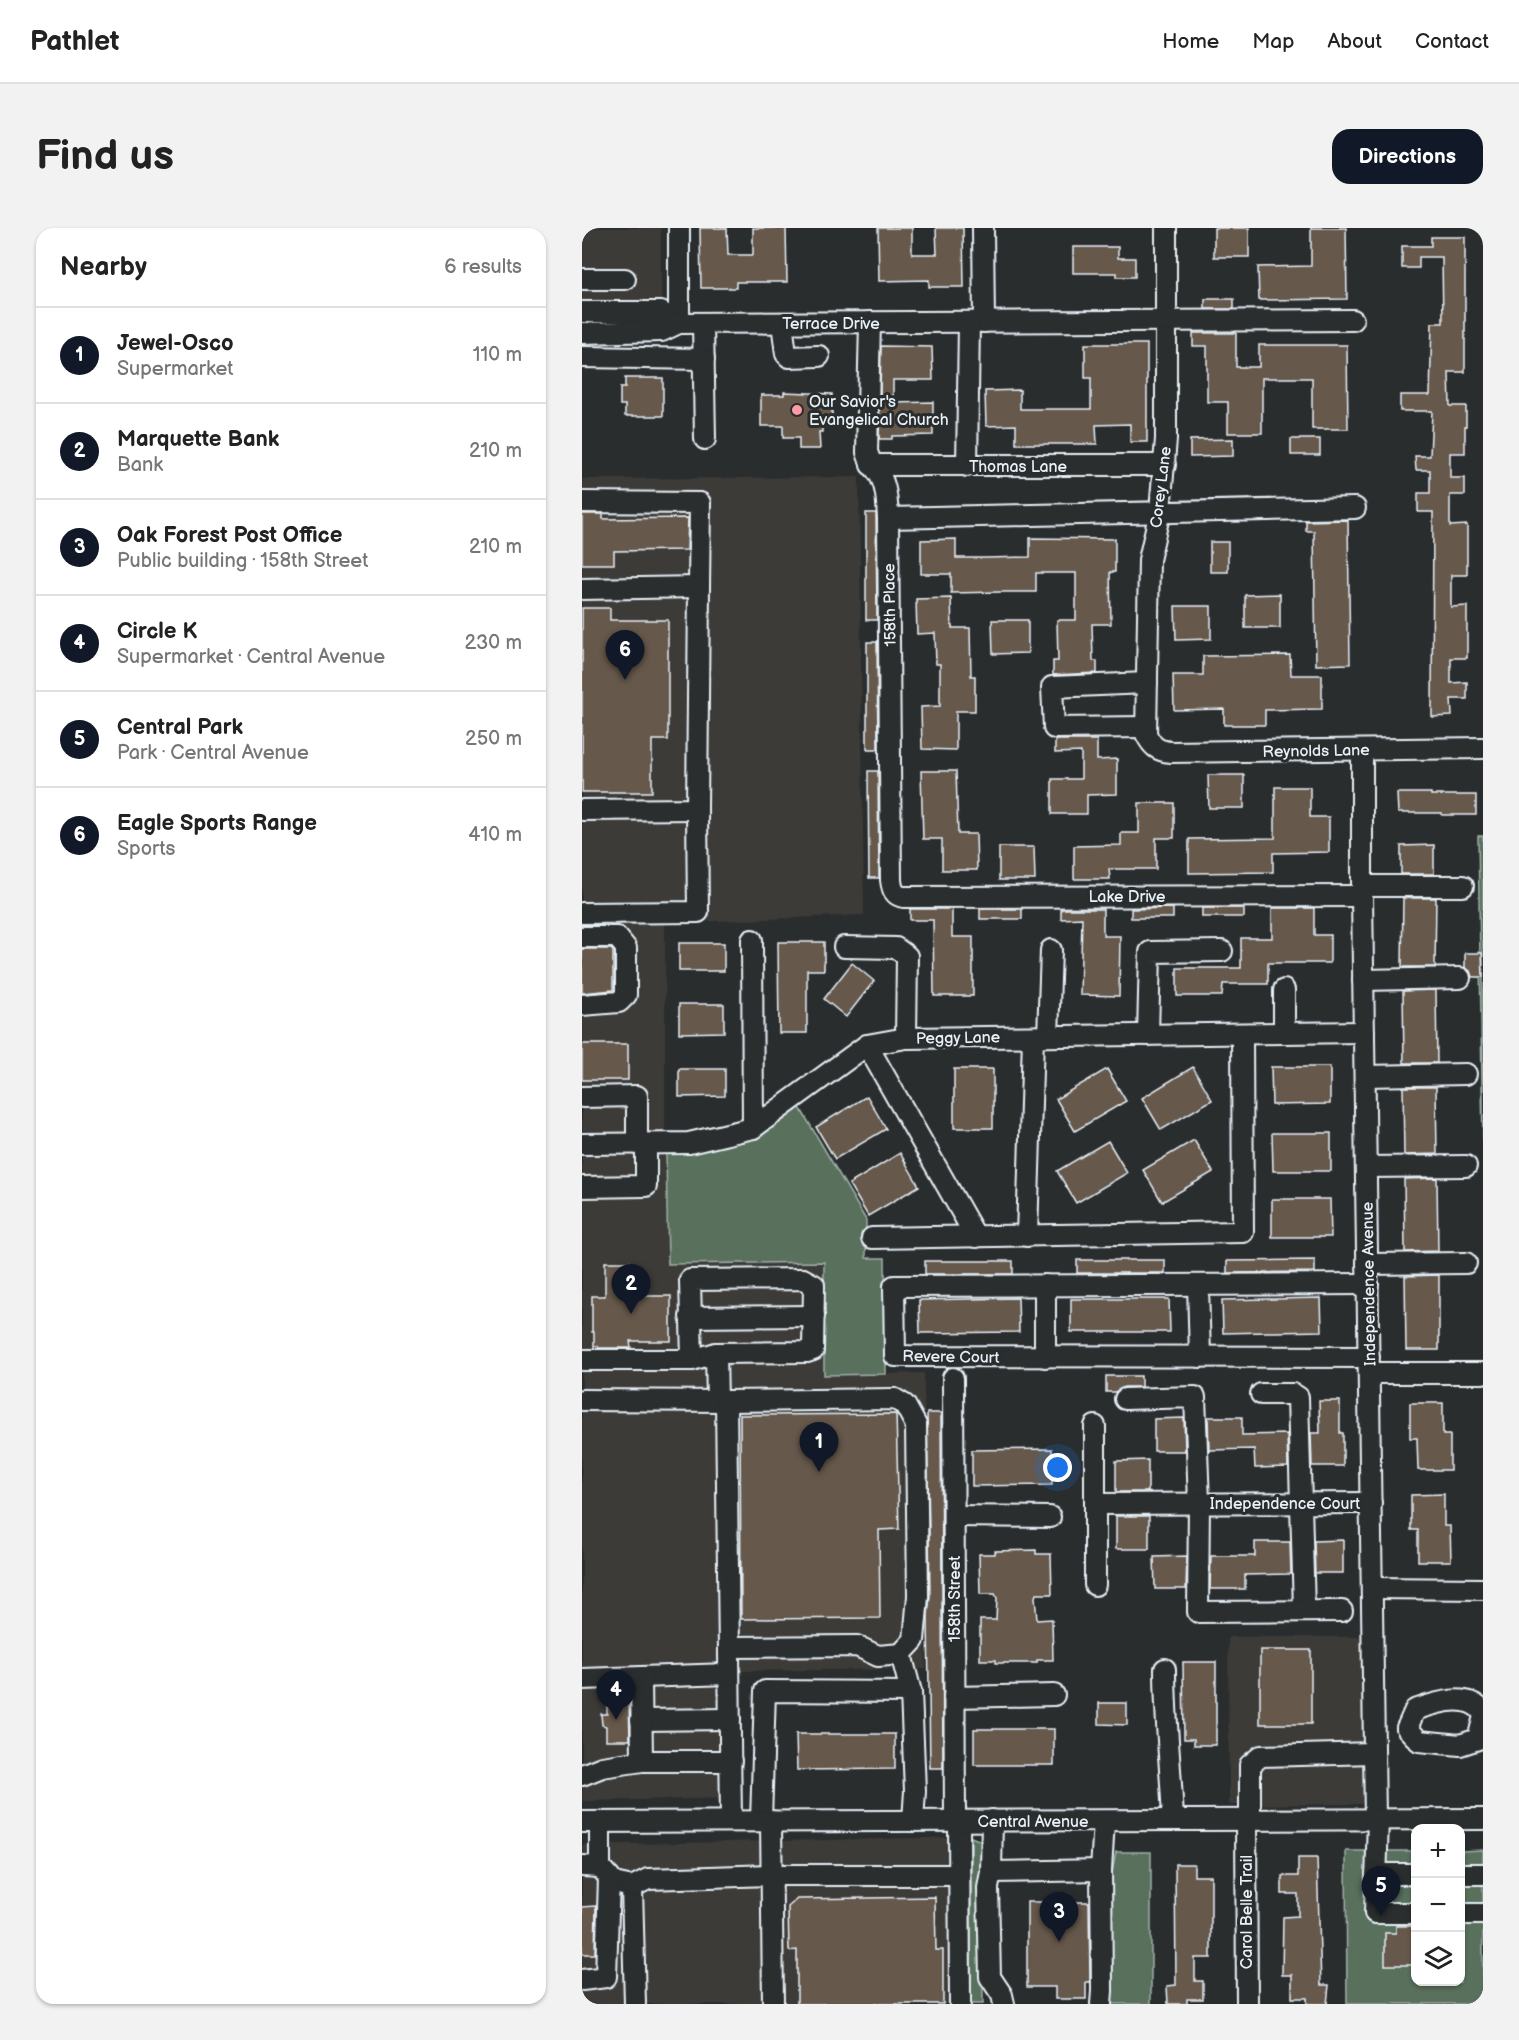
<!DOCTYPE html>
<meta charset="utf-8">
<style>
:root{--surface:#fff;--page:#f2f2f2;--text:#222;--muted:#767676;--line:#e0e0e0;--accent:#111827}
body{margin:0;font-family:"Balsamiq Sans",sans-serif;background:var(--page);color:var(--text)}
.controls{position:absolute;right:18px;bottom:18px;display:grid;overflow:hidden;border-radius:12px;box-shadow:0 2px 4px #0004}
.controls button{width:54px;height:54px;display:grid;place-items:center;padding:0;border:0;border-bottom:2px solid var(--line);background:var(--surface);color:var(--text);font:30px sans-serif}
.you{position:absolute;left:476px;top:1240px;width:21px;height:21px;margin:-15px;border:4px solid #fff;border-radius:50%;background:#1a73e8;box-shadow:0 0 0 9px #1a73e833}
.badge{display:grid;place-items:center;width:39px;height:39px;border-radius:50%;background:var(--accent);color:#fff;font-size:20px;font-weight:700}
.pin{position:absolute;translate:-50% -50px;filter:drop-shadow(0 2px 3px #0008)}
.pin::after{content:'';position:absolute;top:32px;width:21px;height:18px;background:inherit;clip-path:polygon(0 0,100% 0,50% 100%)}
.list{margin:0;padding:0;list-style:none}
h2{display:flex;justify-content:space-between;align-items:center;height:78px;margin:0;padding:0 24px;font-size:26px}
h2 small{font-size:20px;font-weight:400;color:var(--muted)}
.list li{display:grid;grid-template-columns:39px 1fr auto;gap:18px;align-items:center;box-sizing:border-box;height:96px;padding:0 24px;border-top:2px solid var(--line)}
.list b{display:block;font-size:22px;white-space:nowrap}
.list p{margin:0;font-size:20px;white-space:nowrap;color:var(--muted)}
.list em{font-size:20px;font-style:normal;color:var(--muted)}
.icon{flex:none;width:33px;height:33px;fill:none;stroke:currentColor;stroke-width:2;stroke-linecap:round;stroke-linejoin:round}
.map{position:relative;flex:none;width:901px;height:1776px;overflow:hidden;border-radius:18px}
header{display:flex;align-items:center;gap:36px;box-sizing:border-box;height:84px;padding:0 30px;background:var(--surface);border-bottom:2px solid var(--line)}
header strong{font-size:28px}
nav{display:flex;gap:33px;margin-inline-start:auto;font-size:21px}
.intro{display:flex;align-items:center;justify-content:space-between;box-sizing:border-box;height:144px;padding:0 36px}
h1{margin:0;font-size:42px}
.button{padding:15px 27px;border-radius:18px;background:var(--accent);color:#fff;font-size:21px;font-weight:700}
main{display:flex;gap:36px;padding:0 36px}
aside{flex:1;background:var(--surface);border-radius:18px;box-shadow:0 2px 4px #0004}
.map>svg:first-child{display:block}
</style>
<header>
<strong>Pathlet</strong>
<nav><a>Home</a><a>Map</a><a>About</a><a>Contact</a></nav>
</header>
<div class="intro"><h1>Find us</h1><a class="button">Directions</a></div>
<main>
<aside>
<h2>Nearby<small>6 results</small></h2>
<ul class="list">
<li><span class="badge">1</span><div><b>Jewel-Osco</b><p>Supermarket</p></div><em>110 m</em></li>
<li><span class="badge">2</span><div><b>Marquette Bank</b><p>Bank</p></div><em>210 m</em></li>
<li><span class="badge">3</span><div><b>Oak Forest Post Office</b><p>Public building · 158th Street</p></div><em>210 m</em></li>
<li><span class="badge">4</span><div><b>Circle K</b><p>Supermarket · Central Avenue</p></div><em>230 m</em></li>
<li><span class="badge">5</span><div><b>Central Park</b><p>Park · Central Avenue</p></div><em>250 m</em></li>
<li><span class="badge">6</span><div><b>Eagle Sports Range</b><p>Sports</p></div><em>410 m</em></li>
</ul>
</aside>
<div class="map">
<svg width="901" height="1776" viewBox="0 0 901 1776">
<rect width="100%" height="100%" fill="#2a2d2e"/>
<filter id="ink" filterUnits="userSpaceOnUse"><feTurbulence type="fractalNoise" baseFrequency=".0167" numOctaves="2"/><feDisplacementMap in="SourceGraphic" scale="12" xChannelSelector="R" yChannelSelector="G"/><feConvolveMatrix kernelMatrix="1 2 1 2 8 2 1 2 1" color-interpolation-filters="sRGB"/></filter>
<g filter="url(#ink)">
<g fill="#3c3a37">
<polygon points="0,0 79,0 79,76 0,77"/>
<polygon points="277,249 282,687 83,695 83,904 0,906 0,251"/>
<polygon points="84,922 86,1036 242,1034 242,1147 342,1145 344,1441 159,1443 158,1570 0,1573 0,924"/>
<polygon points="646,1409 784,1409 785,1576 647,1577"/>
<polygon points="389,1609 389,1776 0,1776 0,1617"/>
</g>
<g fill="#59705c" stroke="#a0b0aa" stroke-width="1.5">
<polygon points="896,608 901,608 901,916"/>
<polygon points="217,878 284,992 284,1030 303,1030 304,1146 242,1147 242,1034 86,1036 84,922 127,920 169,907"/>
<polygon points="389,1609 399,1613 401,1776 389,1776"/>
<polygon points="901,1622 901,1776 765,1776 764,1623 833,1623 834,1754 878,1754 879,1623"/>
<polygon points="534,1624 569,1624 569,1776 526,1776 527,1660"/>
</g>
<g fill="#66584c" stroke="#e8f1f8" stroke-width="1.5">
<polygon points="118,0 145,0 146,27 171,27 171,0 204,0 205,54 154,54 154,60 119,60"/>
<polygon points="296,0 330,0 330,26 355,26 354,0 381,0 382,59 347,59 347,52 297,53"/>
<rect x="632" y="0" width="35" height="29"/>
<polygon points="729,0 764,0 765,71 677,72 676,39 729,38"/>
<polygon points="849,9 883,9 883,144 867,144 868,178 884,178 884,198 883,198 883,225 868,225 868,250 883,250 883,267 868,267 868,298 885,297 885,347 869,347 869,379 885,378 885,430 869,430 869,455 885,454 885,471 869,471 870,488 850,489 851,284 836,284 836,265 848,265 848,242 834,242 833,228 848,228 850,183 818,183 818,167 848,167 850,95 861,95 860,29 837,29 837,40 820,40 820,18 849,18"/>
<polygon points="491,19 536,19 536,30 553,30 553,49 535,49 535,45 491,45"/>
<rect x="623" y="71" width="29" height="10"/>
<polygon points="611,105 654,105 654,139 677,139 677,117 765,117 766,201 730,201 730,150 680,150 680,205 646,205 646,174 625,174 625,118 611,118"/>
<polygon points="503,116 565,116 565,214 548,214 548,196 514,197 515,216 434,216 434,197 404,198 403,163 438,162 438,181 509,181 509,150 503,150"/>
<polygon points="299,118 350,119 351,152 311,152 311,175 351,174 351,207 310,208 310,211 297,211"/>
<polygon points="43,150 81,150 81,188 43,188 43,177 38,177 38,160 43,160"/>
<polygon points="202,164 250,166 250,197 240,198 240,204 237,204 238,221 217,221 217,210 201,210 201,198 179,198 179,167 202,167"/>
<polygon points="651,211 651,228 608,229 608,212"/>
<rect x="709" y="211" width="29" height="16"/>
<polygon points="284,285 294,285 295,392 284,392"/>
<polygon points="0,286 21,286 21,291 106,290 105,322 32,323 32,336 0,336"/>
<polygon points="766,292 768,436 734,437 732,303 724,303 724,293"/>
<polygon points="448,310 533,311 533,344 528,344 529,396 510,396 511,433 515,433 515,445 471,447 471,433 476,433 475,392 494,392 494,345 454,345 454,364 419,364 369,365 369,346 339,346 339,312 374,311 374,330 405,330 448,329"/>
<rect x="628" y="314" width="18" height="30"/>
<polygon points="698,366 698,400 663,400 663,367"/>
<polygon points="369,370 370,400 388,400 389,448 393,448 393,483 374,483 374,522 340,521 339,479 358,478 358,436 354,436 353,405 335,406 334,371"/>
<polygon points="593,378 629,378 629,411 594,412"/>
<polygon points="0,380 28,380 28,392 86,392 86,512 70,512 70,564 0,564"/>
<polygon points="410,392 446,392 446,425 411,426"/>
<polygon points="285,414 295,414 296,521 285,521"/>
<polygon points="708,427 709,447 740,447 740,481 683,482 683,497 642,497 642,481 592,482 591,447 621,447 621,428"/>
<polygon points="473,512 515,512 515,532 535,531 535,566 505,567 505,586 470,586 470,551 499,551 499,524 473,525"/>
<polygon points="286,543 296,543 297,650 287,650"/>
<polygon points="339,543 374,543 376,606 394,606 395,642 360,642 360,611 341,611"/>
<polygon points="626,547 662,547 662,580 627,580"/>
<polygon points="693,559 728,559 728,589 747,589 747,624 691,625 691,644 607,645 607,611 693,610"/>
<polygon points="815,565 849,565 849,567 894,567 894,587 860,587 860,585 816,585"/>
<polygon points="557,575 592,575 592,610 574,610 574,641 527,641 528,651 492,651 492,618 539,617 539,605 557,605"/>
<polygon points="852,617 852,646 819,646 819,618"/>
<polygon points="417,619 452,619 453,652 417,652"/>
<polygon points="821,670 854,670 853,739 820,739"/>
<polygon points="591,680 591,690 549,690 549,681"/>
<rect x="620" y="680" width="42" height="9"/>
<polygon points="690,680 732,680 732,707 748,707 748,735 686,735 686,756 641,756 640,768 595,768 595,740 659,740 659,710 690,710"/>
<polygon points="328,681 370,681 370,709 391,709 391,768 352,768 351,692 328,692"/>
<rect x="398" y="681" width="42" height="10"/>
<polygon points="479,681 521,681 521,708 538,708 537,768 498,767 500,690 479,691"/>
<polygon points="196,714 242,714 242,742 225,742 225,805 197,805"/>
<rect x="97" y="715" width="45" height="28"/>
<polygon points="0,721 29,721 31,723 31,762 0,765"/>
<polygon points="883,725 900,725 901,749 890,749 888,743 883,739"/>
<polygon points="270,735 292,753 264,789 242,771"/>
<polygon points="854,762 855,835 822,835 821,763"/>
<polygon points="97,776 142,776 142,804 97,805"/>
<rect x="0" y="816" width="46" height="36"/>
<polygon points="611,839 630,872 579,902 560,870"/>
<polygon points="689,839 748,839 748,876 690,877"/>
<polygon points="97,841 143,841 143,868 97,869"/>
<rect x="372" y="841" width="39" height="59"/>
<polygon points="525,841 544,873 493,903 474,871"/>
<polygon points="821,859 854,859 855,926 822,927"/>
<polygon points="285,868 304,901 253,931 234,899"/>
<polygon points="690,905 749,905 749,943 691,943"/>
<polygon points="612,912 631,944 580,974 561,942"/>
<polygon points="526,913 545,945 494,975 475,943"/>
<polygon points="318,925 337,958 286,988 267,956"/>
<polygon points="855,950 856,1023 823,1024 822,951"/>
<polygon points="690,971 748,971 749,1009 690,1009"/>
<rect x="495" y="1032" width="88" height="13"/>
<polygon points="733,1032 733,1044 645,1045 645,1033"/>
<rect x="343" y="1033" width="88" height="13"/>
<polygon points="23,1034 48,1034 48,1068 89,1068 89,1113 48,1113 49,1120 17,1120 16,1118 12,1118 12,1104 10,1104 10,1068 23,1068"/>
<polygon points="857,1047 857,1122 824,1122 823,1048"/>
<polygon points="436,1070 437,1104 338,1105 337,1072"/>
<polygon points="739,1070 740,1103 641,1105 640,1072"/>
<polygon points="489,1071 587,1071 588,1104 489,1104"/>
<polygon points="524,1148 559,1148 559,1159 542,1159 533,1164 524,1164"/>
<polygon points="737,1173 758,1173 758,1205 761,1205 761,1238 730,1238 729,1205 738,1205"/>
<polygon points="828,1175 861,1175 861,1207 868,1207 868,1242 836,1242 835,1210 828,1210"/>
<polygon points="345,1185 359,1185 361,1540 348,1540 346,1387 348,1368"/>
<polygon points="314,1186 317,1301 297,1302 298,1390 159,1391 158,1187"/>
<polygon points="626,1189 660,1189 660,1207 705,1206 706,1239 673,1240 672,1221 627,1222"/>
<polygon points="602,1190 603,1223 572,1223 572,1191"/>
<polygon points="470,1221 470,1257 390,1258 390,1222"/>
<polygon points="566,1232 566,1264 534,1264 534,1233"/>
<polygon points="862,1266 862,1298 868,1298 869,1333 836,1333 836,1302 829,1302 829,1267"/>
<rect x="534" y="1288" width="33" height="33"/>
<polygon points="761,1312 761,1345 733,1345 732,1313"/>
<polygon points="673,1314 708,1314 709,1346 663,1347 663,1361 628,1361 629,1328 673,1328"/>
<polygon points="454,1322 454,1326 469,1326 470,1366 454,1366 453,1369 455,1392 470,1391 471,1432 455,1432 455,1435 414,1435 414,1432 398,1432 398,1392 414,1392 415,1370 413,1366 398,1366 397,1326 413,1326 413,1323"/>
<polygon points="605,1328 604,1361 573,1361 572,1329"/>
<rect x="678" y="1422" width="51" height="74"/>
<polygon points="601,1434 634,1434 634,1517 612,1517 612,1511 602,1511"/>
<polygon points="25,1473 47,1473 48,1512 24,1512 24,1498 20,1497 19,1486 25,1486"/>
<polygon points="517,1475 545,1475 545,1497 517,1496"/>
<rect x="392" y="1501" width="80" height="36"/>
<polygon points="214,1506 313,1506 313,1541 215,1542"/>
<polygon points="716,1630 735,1630 739,1757 747,1757 745,1776 725,1776 725,1770 710,1770 710,1747 700,1747 701,1689 716,1688 716,1666 700,1666 700,1648 716,1648"/>
<polygon points="593,1636 612,1636 612,1648 629,1648 629,1730 613,1730 613,1753 621,1753 621,1771 605,1771 605,1776 586,1776 585,1758 594,1757"/>
<polygon points="353,1669 354,1722 361,1722 361,1776 215,1776 215,1722 207,1723 206,1679 215,1671"/>
<polygon points="445,1674 507,1674 508,1754 504,1754 504,1771 473,1771 473,1759 445,1759"/>
<polygon points="14,1678 13,1726 0,1726 0,1679"/>
<polygon points="814,1698 834,1698 834,1737 803,1737 803,1705 814,1705"/>
</g>
<g fill="none" stroke-linecap="round" stroke-linejoin="round">
<g stroke="#e8f1f8" stroke-width="24">
<g id="minor">
<polyline points="401,0 402,94"/>
<path d="M584,0v211l-6,72 -11,49 -3,174c6,12 11,17 25,18l312,-4"/>
<polyline points="0,51 43,51"/>
<polyline points="0,84 79,84 97,95"/>
<path d="M288,94l-3,130c3,11 6,13 12,22 8,12 8,30 9,44l3,362c1,9 3,16 13,17l458,-1"/>
<polyline points="97,95 97,0"/>
<polyline points="121,95 123,211"/>
<polyline points="200,95 204,126 207,129 237,128"/>
<polyline points="0,105 80,103 97,95 771,92"/>
<polyline points="0,129 122,131"/>
<polyline points="289,237 583,237"/>
<polyline points="385,238 387,94"/>
<polyline points="0,274 118,275 117,359"/>
<polyline points="306,290 773,280"/>
<polyline points="0,361 117,359 115,581 0,582"/>
<polyline points="564,499 472,500 470,459 565,455"/>
<polyline points="780,522 780,668 793,1591"/>
<polyline points="780,658 881,658"/>
<polyline points="0,685 116,684 115,581"/>
<polyline points="0,709 35,709 44,720 44,767 37,774 0,777"/>
<polyline points="170,712 171,900"/>
<polyline points="262,719 314,720 325,728 324,810"/>
<polyline points="781,752 878,750"/>
<polyline points="702,762 702,805"/>
<polyline points="566,807 568,724 640,723"/>
<polyline points="466,808 469,722"/>
<polyline points="285,817 394,1009"/>
<polyline points="783,848 884,846"/>
<polyline points="0,869 55,868 55,916"/>
<polyline points="0,916 107,915 171,900 285,817 324,810 782,804"/>
<polyline points="784,939 884,938"/>
<polyline points="0,959 64,958 64,916"/>
<polyline points="445,1008 451,809"/>
<polyline points="290,1010 661,1004 660,806"/>
<polyline points="785,1036 884,1035"/>
<polygon points="221,1051 232,1057 231,1122 225,1124 134,1125 110,1132 108,1052"/>
<polyline points="786,1056 312,1058 313,1128 787,1129"/>
<polyline points="616,1057 618,1129"/>
<polyline points="108,1089 232,1088"/>
<polyline points="134,1125 135,1173"/>
<polyline points="463,1129 463,1057"/>
<polyline points="0,1132 110,1132"/>
<polyline points="787,1145 901,1145"/>
<polyline points="371,1150 373,1593"/>
<polyline points="679,1166 711,1166 716,1169 722,1383"/>
<polyline points="543,1171 613,1169 617,1275 616,1384 760,1383"/>
<polyline points="0,1172 144,1173 149,1593"/>
<polyline points="144,1173 313,1171 323,1177 334,1197 336,1368 332,1412 319,1426 296,1428 275,1418 147,1419"/>
<polyline points="513,1198 513,1276 789,1275"/>
<polyline points="372,1288 468,1289"/>
<polyline points="513,1357 513,1276"/>
<polyline points="790,1360 901,1361"/>
<polyline points="319,1426 329,1464"/>
<path d="M583,1441c0,51 6,101 8,151"/>
<polyline points="0,1451 147,1446"/>
<polyline points="372,1469 472,1467"/>
<polyline points="59,1492 148,1491"/>
<polyline points="825,1500 837,1513 878,1517 896,1511 901,1492"/>
<path d="M825,1500l8,-18c19,-7 55,-19 68,3"/>
<polyline points="60,1533 149,1533"/>
<polyline points="0,1547 20,1539 60,1533 59,1449"/>
<polyline points="796,1591 793,1685 834,1685"/>
<polyline points="410,1592 409,1644 406,1660 408,1749 420,1767 422,1776"/>
<polyline points="664,1592 665,1776"/>
<polyline points="668,1592 668,1537 679,1528 792,1525"/>
<polyline points="179,1593 183,1463 329,1464 333,1563 331,1593"/>
<polyline points="189,1593 191,1776"/>
<polyline points="377,1593 378,1776"/>
<polyline points="0,1594 901,1591"/>
<polyline points="0,1638 18,1639 18,1594"/>
<polyline points="18,1639 32,1655 50,1659 53,1776"/>
<polyline points="409,1644 519,1642"/>
<polyline points="794,1646 834,1646"/>
<polyline points="878,1646 901,1646"/>
<polyline points="50,1659 66,1651 189,1647 377,1647"/>
<polyline points="878,1686 901,1686"/>
<polyline points="0,1752 24,1749 27,1649"/>
<polyline points="519,1776 520,1763 519,1642 522,1593"/>
</g>
</g>
<use href="#minor" stroke="#2a2d2e" stroke-width="20"/>
</g>
</g>
<circle fill="#ff9aa2" stroke="#2a2d2e" stroke-width="2" cx="215" cy="182" r="6"/>
<g text-anchor="middle" stroke-width="6" stroke-linejoin="round" paint-order="stroke">
<g font-size="16" fill="#e8f1f8" stroke="#2a2d2e">
<text x="249" y="101">Terrace Drive</text>
<text x="436" y="244">Thomas Lane</text>
<text transform="translate(578 259) rotate(-83)" y="6">Corey Lane</text>
<text transform="translate(307 377) rotate(-91)" y="6">158th Place</text>
<text transform="translate(734 522) rotate(-1)" y="6">Reynolds Lane</text>
<text x="545" y="674">Lake Drive</text>
<text transform="translate(376 809) rotate(-1)" y="6">Peggy Lane</text>
<text transform="translate(786 1056) rotate(-91)" y="6">Independence Avenue</text>
<text transform="translate(369 1128) rotate(1)" y="6">Revere Court</text>
<text x="703" y="1281">Independence Court</text>
<text transform="translate(372 1371) rotate(-90)" y="6">158th Street</text>
<text x="451" y="1599">Central Avenue</text>
<text transform="translate(664 1684) rotate(-90)" y="6">Carol Belle Trail</text>
</g>
<g font-size="16" fill="#e8f1f8" stroke="#2a2d2e" text-anchor="start">
<text x="227" y="179">Our Savior's<tspan x="227" dy="18">Evangelical Church</tspan></text>
</g>
</g>
</svg>
<div class="controls">
<button>+</button>
<button>−</button>
<button><svg class="icon" aria-label="layers" viewBox="0 0 24 24"><path d="M12 4l9 5-9 5-9-5zM3 14l9 5 9-5"/></svg></button>
</div>
<div class="you"></div>
<div class="pin badge" style="left:237px;top:1244px">1</div>
<div class="pin badge" style="left:49px;top:1086px">2</div>
<div class="pin badge" style="left:477px;top:1714px">3</div>
<div class="pin badge" style="left:34px;top:1492px">4</div>
<div class="pin badge" style="left:799px;top:1688px">5</div>
<div class="pin badge" style="left:43px;top:452px">6</div>
</div>
</main>
